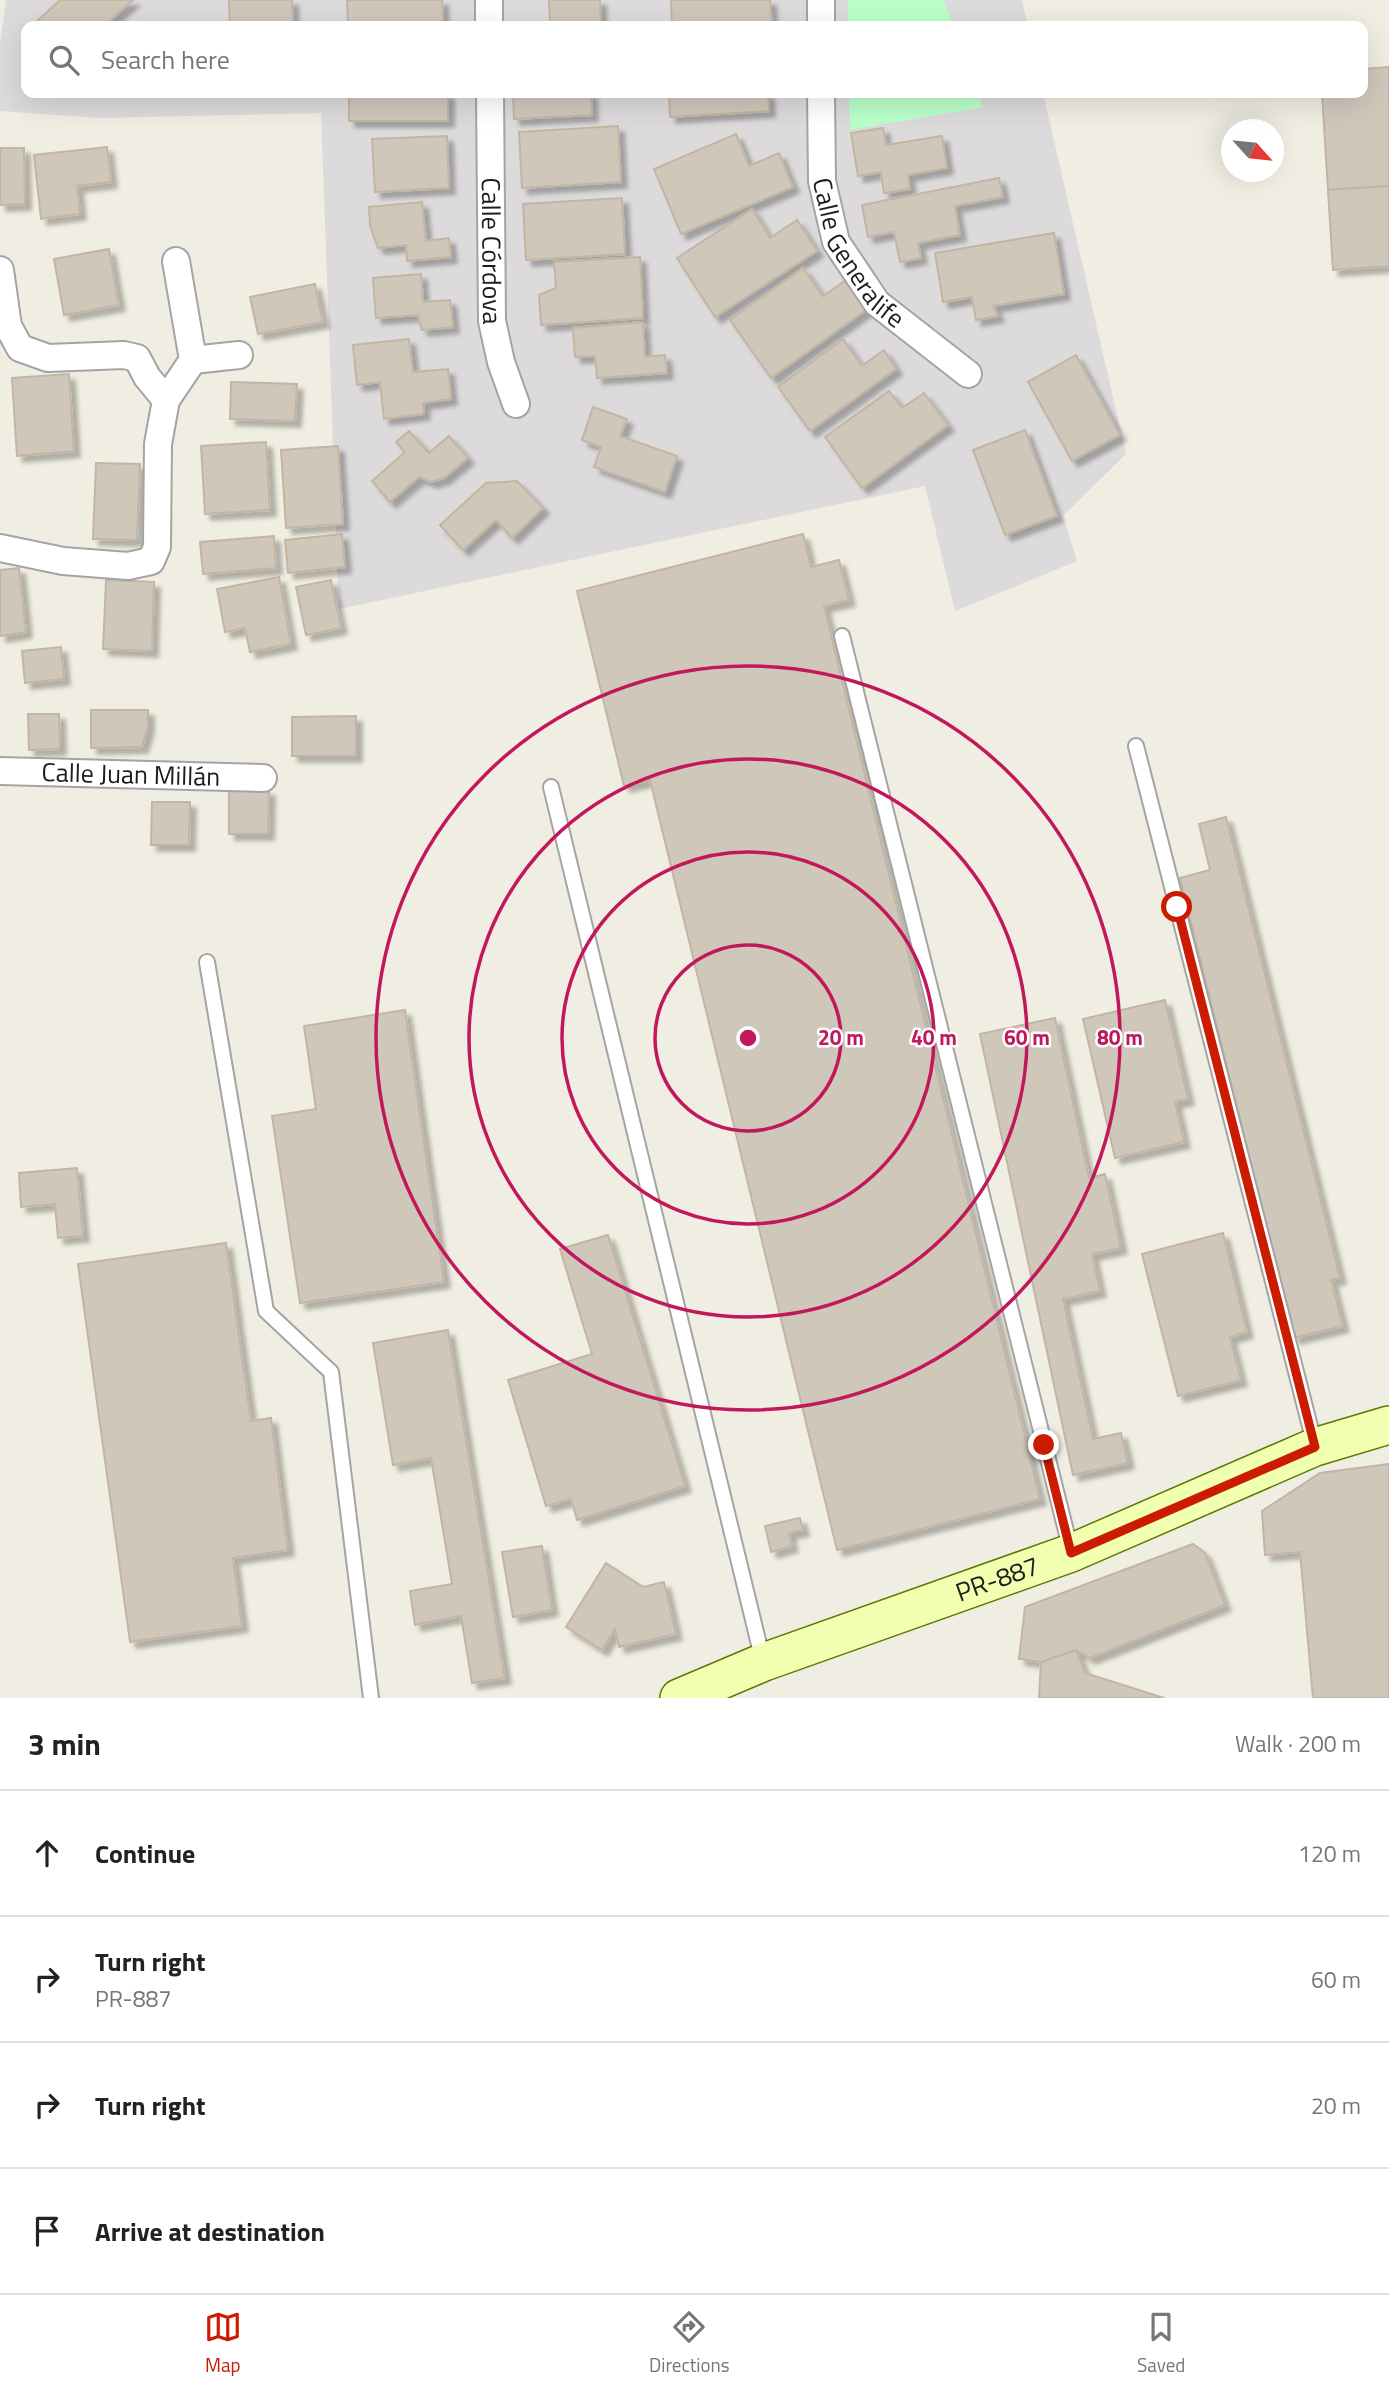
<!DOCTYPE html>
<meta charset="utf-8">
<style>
:root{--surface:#fff;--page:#f2f2f2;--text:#222;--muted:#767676;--line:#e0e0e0;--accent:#cb1b00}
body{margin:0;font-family:"Titillium Web",sans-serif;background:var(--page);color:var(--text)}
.compass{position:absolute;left:1221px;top:119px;width:63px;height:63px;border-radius:50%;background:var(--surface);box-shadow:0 7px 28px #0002;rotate:117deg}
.stop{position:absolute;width:21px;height:21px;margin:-16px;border:5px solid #cb1b00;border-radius:50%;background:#fff}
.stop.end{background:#cb1b00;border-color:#fff;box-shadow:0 2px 7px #0008}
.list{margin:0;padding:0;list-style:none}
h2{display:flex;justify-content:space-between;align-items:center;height:91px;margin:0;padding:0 28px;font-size:30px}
h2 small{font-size:23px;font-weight:400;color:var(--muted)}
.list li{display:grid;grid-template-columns:46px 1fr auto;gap:21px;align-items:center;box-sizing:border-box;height:126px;padding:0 28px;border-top:2px solid var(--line)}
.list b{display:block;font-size:26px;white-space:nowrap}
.list p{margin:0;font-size:23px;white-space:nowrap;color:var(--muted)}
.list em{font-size:23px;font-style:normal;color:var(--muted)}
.icon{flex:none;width:38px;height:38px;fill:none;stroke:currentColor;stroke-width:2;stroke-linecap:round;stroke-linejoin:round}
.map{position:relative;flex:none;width:1389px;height:1698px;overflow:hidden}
.search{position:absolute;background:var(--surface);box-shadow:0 7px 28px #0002;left:21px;right:21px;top:21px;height:77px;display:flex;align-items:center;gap:18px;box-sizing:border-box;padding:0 24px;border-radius:14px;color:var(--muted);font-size:26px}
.sheet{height:595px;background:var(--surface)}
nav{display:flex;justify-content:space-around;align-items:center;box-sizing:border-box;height:98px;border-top:2px solid var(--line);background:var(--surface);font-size:19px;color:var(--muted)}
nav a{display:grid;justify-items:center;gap:4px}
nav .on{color:var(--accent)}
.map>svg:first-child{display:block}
</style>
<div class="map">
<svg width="1389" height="1698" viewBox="0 0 1389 1698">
<defs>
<filter id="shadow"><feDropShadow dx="6" dy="6" stdDeviation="2" flood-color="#0004"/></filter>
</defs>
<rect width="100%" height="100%" fill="#f0ede2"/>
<polygon fill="#dcdada" points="6,0 1022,0 1028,26 26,26 26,93 1043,93 1126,454 1063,516 1077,561 955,611 925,486 339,609 321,113 100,118 0,111 0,43"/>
<g fill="#baffc9">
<polygon points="848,0 944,0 953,26 848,26"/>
<polygon points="849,93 978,93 983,107 850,130"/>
</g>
<g fill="#d0c7bb" stroke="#c3b5a3" stroke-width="2" filter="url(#shadow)">
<polygon points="60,0 133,0 104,26 40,26 36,22"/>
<polygon points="229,0 292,0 293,26 230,26"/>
<polygon points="347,0 442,0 443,26 348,26"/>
<polygon points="549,0 600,0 601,26 517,26 517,24 550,22"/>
<polygon points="671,0 770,0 772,26 672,26"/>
<polygon points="204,22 204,26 158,26 158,25"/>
<polygon points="1389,67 1389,186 1328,190 1322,93 1363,93 1363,69"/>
<rect x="349" y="93" width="99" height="28"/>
<polygon points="513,93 591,93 592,115 514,119"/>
<polygon points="669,93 768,93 769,111 670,117"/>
<polygon points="618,126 621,182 522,188 519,132"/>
<polygon points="883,128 886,145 942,136 947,168 908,175 910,189 884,193 881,172 858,176 851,133"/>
<polygon points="736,134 749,166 779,153 793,187 681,234 654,169"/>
<polygon points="447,136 449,188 375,192 372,139"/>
<polygon points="107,147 111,182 77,186 80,214 41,219 34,155"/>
<polygon points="0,148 24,148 25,204 0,205"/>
<polygon points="999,178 1003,197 955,206 960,235 918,243 921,258 900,262 894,232 868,237 862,205"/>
<polygon points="1389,186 1389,266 1333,270 1328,190"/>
<polygon points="622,198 625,254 526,260 523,204"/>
<polygon points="422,202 426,241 449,238 451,257 407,261 406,245 378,248 370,226 369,207"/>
<polygon points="752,209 770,238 797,220 817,251 715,317 677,258"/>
<polygon points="1054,233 1064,294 993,306 998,316 976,320 972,297 943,302 935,253"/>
<polygon points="109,249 119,305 64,315 54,259"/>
<polygon points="640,257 643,318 541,325 539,295 556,288 554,262"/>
<polygon points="803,268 823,296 849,278 870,307 771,378 730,320"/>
<polygon points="421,274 423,302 450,300 453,327 422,330 418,315 376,318 373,278"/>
<polygon points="315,284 323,322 258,334 250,297"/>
<polygon points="643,322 645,357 665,355 667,373 597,378 595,356 575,357 573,328"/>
<polygon points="409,339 413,372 448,369 451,399 423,403 424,414 384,419 380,382 357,385 353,345"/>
<polygon points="843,339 862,366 884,350 896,369 810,431 778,387"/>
<polygon points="1076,355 1120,435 1072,461 1028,382"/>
<polygon points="69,374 74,451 17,456 12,378"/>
<polygon points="231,382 297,384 295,421 230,419"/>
<polygon points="889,391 902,408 924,393 948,425 862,488 825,437"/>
<polygon points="593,407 627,419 620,436 677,456 665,492 594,467 601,447 582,440"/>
<polygon points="1025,430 1057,516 1005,535 973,450"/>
<polygon points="409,431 429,453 449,436 468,458 444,478 431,482 419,477 390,502 372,481 405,452 396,442"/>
<polygon points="266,442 270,510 205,514 201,446"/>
<polygon points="338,446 343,524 286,528 281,450"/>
<polygon points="96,463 140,464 137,540 93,539"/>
<polygon points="517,481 543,508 512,538 496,520 463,550 440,525 486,483"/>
<polygon points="342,534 345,567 288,573 285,540"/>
<polygon points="803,534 811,567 839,560 849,600 824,606 1040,1499 837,1550 650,780 624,786 577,591"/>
<polygon points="274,536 276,568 203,574 200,542"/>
<polygon points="19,568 26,632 0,636 0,570"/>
<polygon points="279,577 291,644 250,652 245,628 225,632 217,589"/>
<polygon points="106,580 154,582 152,651 103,649"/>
<polygon points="331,580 341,628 306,635 296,587"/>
<polygon points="61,647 64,679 25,683 22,651"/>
<polygon points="91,710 148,710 148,726 142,747 91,748"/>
<polygon points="28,714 59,714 60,749 29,750"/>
<polygon points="356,716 356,756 292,756 292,717"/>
<polygon points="229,790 269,790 268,834 229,834"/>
<polygon points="152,802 190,802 189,845 151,845"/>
<polygon points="1226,817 1340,1278 1331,1280 1343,1326 1294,1338 1180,878 1210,870 1199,824"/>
<polygon points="1165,1000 1188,1099 1175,1102 1184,1142 1115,1158 1083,1019"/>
<polygon points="405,1010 444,1282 300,1303 272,1116 316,1109 304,1026"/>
<polygon points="1055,1018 1089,1178 1105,1174 1121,1248 1092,1254 1100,1291 1063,1299 1093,1439 1121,1433 1128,1463 1073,1475 980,1034"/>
<polygon points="77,1168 83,1236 58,1238 55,1204 21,1207 19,1173"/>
<polygon points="1223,1233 1247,1332 1230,1337 1241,1380 1178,1396 1142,1254"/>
<polygon points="608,1235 685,1486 577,1520 571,1499 546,1506 508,1380 592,1354 560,1249"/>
<polygon points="226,1243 251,1421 271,1418 288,1550 233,1558 242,1626 130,1642 78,1264"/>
<polygon points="448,1330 505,1678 472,1683 461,1616 415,1625 410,1591 452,1584 431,1458 393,1465 373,1343"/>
<polygon points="1389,1464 1389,1698 1313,1698 1300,1552 1265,1555 1262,1511 1320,1473"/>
<polygon points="800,1518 803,1530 789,1533 792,1546 771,1552 765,1526"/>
<polygon points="1193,1544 1205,1553 1225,1605 1090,1658 1076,1650 1041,1662 1019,1659 1025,1607"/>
<polygon points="542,1546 552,1610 513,1617 502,1552"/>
<polygon points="606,1563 643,1587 664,1582 676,1634 619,1647 615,1629 602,1650 566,1627"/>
<polygon points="1076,1650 1085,1673 1164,1698 1039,1698 1041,1662"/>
</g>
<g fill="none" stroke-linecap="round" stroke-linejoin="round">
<g stroke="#a4a4a4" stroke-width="18">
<g id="lane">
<polyline points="842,636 1071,1551"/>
<polyline points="1136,746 1315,1446"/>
<polyline points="551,787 763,1661"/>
<polyline points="207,962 266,1311 331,1372 371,1698"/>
</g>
</g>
<g stroke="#a4a4a4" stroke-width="30">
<g id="street">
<polyline points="489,0 489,26"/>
<polyline points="821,0 821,26"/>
<path id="s1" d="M490,93l2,228 9,41 15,42"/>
<path id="s2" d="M821,93l1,88 14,61 41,61 91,71"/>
<polyline points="0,270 8,326 20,348 48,358 124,355 137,358 147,377 166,400"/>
<polyline points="193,360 239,355"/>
<polyline points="0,548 63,561 128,566 151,561 157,547 158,444 166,400 193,360 176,261"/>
<path id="s3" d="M0,771l263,7"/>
</g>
</g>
<g stroke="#5c7900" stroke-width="40">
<g id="secondary">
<path id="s4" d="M679,1698l85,-36 307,-109 244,-106 74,-22"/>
</g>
</g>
<use href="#lane" stroke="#fff" stroke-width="14"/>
<use href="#street" stroke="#fff" stroke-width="26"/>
<use href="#secondary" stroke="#f1ffb1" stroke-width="37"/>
</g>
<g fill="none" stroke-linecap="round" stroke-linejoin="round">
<polyline stroke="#cb1b00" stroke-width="9" points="1044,1445 1071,1553 1315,1447 1177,907"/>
</g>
<g fill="none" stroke="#c2185b" stroke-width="3.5">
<circle cx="748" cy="1038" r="93"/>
<circle cx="748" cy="1038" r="186"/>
<circle cx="748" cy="1038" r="279"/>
<circle cx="748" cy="1038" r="372"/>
</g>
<g text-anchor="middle" stroke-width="5" stroke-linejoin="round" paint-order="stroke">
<g font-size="26" fill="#1d1d1d" stroke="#fff">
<text dy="9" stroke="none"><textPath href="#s2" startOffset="170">Calle Generalife</textPath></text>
<text dy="9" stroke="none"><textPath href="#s1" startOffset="158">Calle Córdova</textPath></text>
<text dy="9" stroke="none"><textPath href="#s3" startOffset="131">Calle Juan Millán</textPath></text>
<text dy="9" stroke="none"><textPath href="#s4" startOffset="340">PR-887</textPath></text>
</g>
</g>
<circle cx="748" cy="1038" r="10" fill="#c2185b" stroke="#fff" stroke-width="3.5"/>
<g font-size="21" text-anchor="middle" font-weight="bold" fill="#c2185b" stroke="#fff" stroke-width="5" stroke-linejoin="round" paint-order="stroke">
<text x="841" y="1045">20 m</text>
<text x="934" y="1045">40 m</text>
<text x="1027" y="1045">60 m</text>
<text x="1120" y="1045">80 m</text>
</g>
</svg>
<svg class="compass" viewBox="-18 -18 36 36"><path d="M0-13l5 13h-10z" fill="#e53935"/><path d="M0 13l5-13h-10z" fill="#767676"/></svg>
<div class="stop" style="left:1177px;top:907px"></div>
<div class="stop end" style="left:1044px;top:1445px"></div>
<div class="search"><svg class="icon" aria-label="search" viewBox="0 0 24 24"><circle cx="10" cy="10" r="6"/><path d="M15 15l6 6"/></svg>Search here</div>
</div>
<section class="sheet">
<h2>3 min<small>Walk · 200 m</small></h2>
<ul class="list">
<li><svg class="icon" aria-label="ahead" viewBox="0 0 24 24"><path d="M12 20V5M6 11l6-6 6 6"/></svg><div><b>Continue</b></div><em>120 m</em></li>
<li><svg class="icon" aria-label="right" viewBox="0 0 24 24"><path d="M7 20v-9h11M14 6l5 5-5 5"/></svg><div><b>Turn right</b><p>PR-887</p></div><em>60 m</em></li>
<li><svg class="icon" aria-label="right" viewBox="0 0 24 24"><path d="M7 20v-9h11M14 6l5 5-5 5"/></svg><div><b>Turn right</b></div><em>20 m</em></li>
<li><svg class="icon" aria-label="arrive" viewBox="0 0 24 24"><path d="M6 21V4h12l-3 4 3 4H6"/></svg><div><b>Arrive at destination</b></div></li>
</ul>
</section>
<nav>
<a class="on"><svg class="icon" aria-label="map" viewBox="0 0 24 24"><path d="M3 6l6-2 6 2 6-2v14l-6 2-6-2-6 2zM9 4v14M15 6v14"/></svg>Map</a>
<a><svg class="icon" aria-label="directions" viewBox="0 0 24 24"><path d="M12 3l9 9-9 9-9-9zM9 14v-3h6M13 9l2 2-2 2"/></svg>Directions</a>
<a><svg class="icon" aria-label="saved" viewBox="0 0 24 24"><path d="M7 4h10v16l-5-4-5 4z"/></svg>Saved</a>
</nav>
